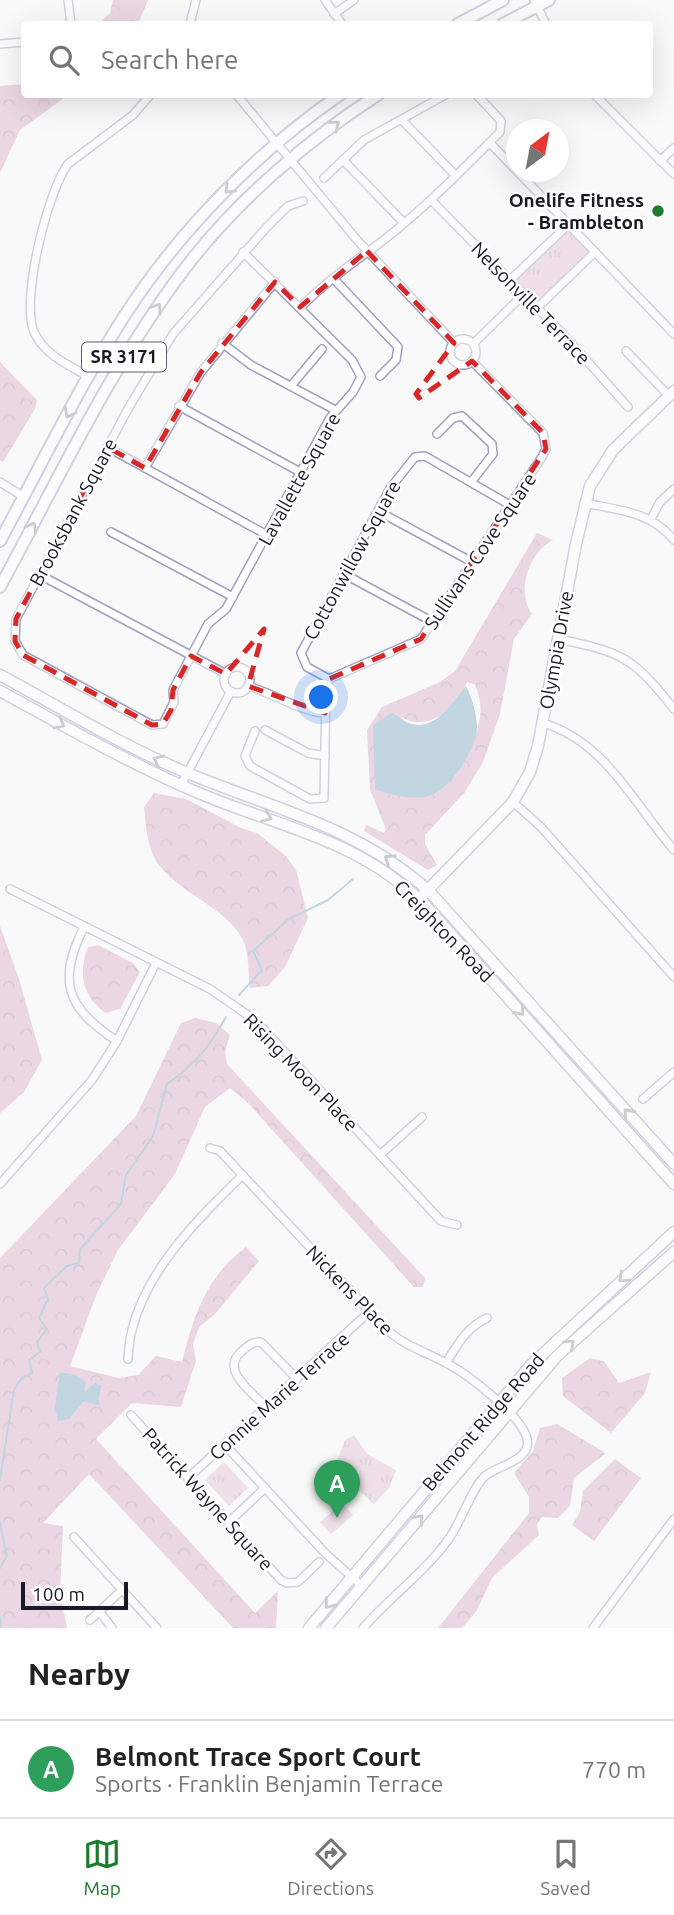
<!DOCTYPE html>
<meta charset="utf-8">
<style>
:root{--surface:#fff;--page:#f6f6f6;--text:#222;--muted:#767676;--line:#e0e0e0;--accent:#1b7c2e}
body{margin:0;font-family:Ubuntu,sans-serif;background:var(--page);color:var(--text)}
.compass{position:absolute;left:506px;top:119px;width:63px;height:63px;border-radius:50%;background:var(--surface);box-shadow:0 7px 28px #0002;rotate:32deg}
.scale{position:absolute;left:21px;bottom:18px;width:107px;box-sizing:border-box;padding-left:7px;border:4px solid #191925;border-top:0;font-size:19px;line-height:24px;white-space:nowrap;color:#191925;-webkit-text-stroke:5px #fff;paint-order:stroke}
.you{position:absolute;left:322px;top:698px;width:24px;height:24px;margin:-18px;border:5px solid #fff;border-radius:50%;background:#1a73e8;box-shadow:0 0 0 10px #1a73e833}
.badge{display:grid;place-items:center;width:46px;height:46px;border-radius:50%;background:var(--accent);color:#fff;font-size:23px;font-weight:700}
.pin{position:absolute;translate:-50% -58px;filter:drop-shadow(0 2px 4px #0008)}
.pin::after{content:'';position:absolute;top:37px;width:24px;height:21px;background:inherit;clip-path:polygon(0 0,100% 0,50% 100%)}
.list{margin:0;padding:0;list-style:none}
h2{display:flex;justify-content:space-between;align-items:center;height:91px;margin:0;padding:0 28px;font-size:30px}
h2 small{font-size:23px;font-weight:400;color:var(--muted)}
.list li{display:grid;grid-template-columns:46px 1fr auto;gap:21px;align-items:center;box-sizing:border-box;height:98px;padding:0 28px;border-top:2px solid var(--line)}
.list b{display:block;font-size:26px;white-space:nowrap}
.list p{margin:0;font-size:23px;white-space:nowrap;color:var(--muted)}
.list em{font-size:23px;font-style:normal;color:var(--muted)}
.icon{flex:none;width:38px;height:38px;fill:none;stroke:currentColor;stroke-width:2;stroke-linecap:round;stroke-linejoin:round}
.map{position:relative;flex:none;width:674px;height:1628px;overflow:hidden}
.search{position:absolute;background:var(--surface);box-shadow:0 7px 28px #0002;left:21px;right:21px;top:21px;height:77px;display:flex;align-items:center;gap:18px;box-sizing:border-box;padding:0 24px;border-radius:7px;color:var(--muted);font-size:26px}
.sheet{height:189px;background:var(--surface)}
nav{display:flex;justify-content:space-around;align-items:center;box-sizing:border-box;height:98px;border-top:2px solid var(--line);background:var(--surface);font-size:19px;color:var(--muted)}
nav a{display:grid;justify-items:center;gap:4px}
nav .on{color:var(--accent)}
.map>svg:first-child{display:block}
</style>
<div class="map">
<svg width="674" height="1628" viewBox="0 0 674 1628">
<defs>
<pattern id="grass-tufts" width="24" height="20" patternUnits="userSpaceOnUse" patternTransform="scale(1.75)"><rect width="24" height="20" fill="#e0bfd4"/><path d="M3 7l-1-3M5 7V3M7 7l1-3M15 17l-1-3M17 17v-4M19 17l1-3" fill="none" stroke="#c0a4b6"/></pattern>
<pattern id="forest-crowns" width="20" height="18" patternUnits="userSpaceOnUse" patternTransform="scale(1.75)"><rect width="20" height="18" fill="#d7aec8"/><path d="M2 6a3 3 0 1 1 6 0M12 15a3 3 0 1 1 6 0" fill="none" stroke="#b895ac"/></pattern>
</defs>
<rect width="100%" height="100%" fill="#f9f9f9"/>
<g fill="url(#grass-tufts)">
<polygon points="567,230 590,253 536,305 513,281"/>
<polygon points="354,1435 367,1454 396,1470 389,1488 374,1504 334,1468 345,1440"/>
<polygon points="224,1462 248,1488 229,1506 205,1480"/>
</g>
<g fill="url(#forest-crowns)" fill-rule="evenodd">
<polygon points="113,0 148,0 138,24 98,24 110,13"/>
<polygon points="24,84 24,94 68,95 20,130 0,173 0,86"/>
<polygon points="0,362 37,400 35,409 3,462 0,460"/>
<path d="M537,533l16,7c-23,12 -38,50 -21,74l-18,25 -14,75 -17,48 -18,30 -40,43v9l12,21 -9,5 -64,-39 2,-6 18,8 2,-4 -16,-39 -3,-60 15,-23 58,-25 15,-11zM467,682l8,3c16,34 -6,67 -25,95l-50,-64c26,18 58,-7 67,-34z"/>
<path d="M154,793l32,6 55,29 16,5 29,23 10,14 12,48 -23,49 -17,19 -18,2c-2,-13 -1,-30 -5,-43 -11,-34 -65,-51 -86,-80 -12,-16 -13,-39 -15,-58z"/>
<polygon points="0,926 19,979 42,1060 24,1092 0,1113"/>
<path d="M98,945l35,18 7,9 -20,37 -15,4c-23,-18 -27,-39 -17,-66z"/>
<path d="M195,1018l21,5 14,12 -5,16 2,13 198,214 -2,9h-9l-166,-184 -18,-15 -25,19 -30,67 -57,76 -21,43 -27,73 49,12 19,-3 18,-19 26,6c12,-47 24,-85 64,-115l13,14 -44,53 -16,13 -6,17 3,17 -15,46 -49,-4 -36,36 159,174 23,-22 -2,37h-43l-144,-154 -46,49 20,3 -3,68 7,34h-67v-370l136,-142 45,-93z"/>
<polygon points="590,1358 604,1361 619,1383 651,1372 645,1393 611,1433 563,1396 562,1378"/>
<polygon points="557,1424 606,1453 574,1478 570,1506 558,1518 542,1517 537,1524 539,1535 492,1578 476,1612 462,1628 438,1628 529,1513 529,1497 514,1473 533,1451 540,1428"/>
<polygon points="615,1459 641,1478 594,1541 572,1525 580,1512 583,1491"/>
</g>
<polygon fill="#e0bfd4" points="342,1503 353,1515 331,1534 320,1522"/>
<g fill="#7dabc1">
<path d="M466,686c6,11 11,29 11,42 -1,21 -24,57 -44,66 -17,8 -42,1 -58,-5l-2,-64 19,-12c7,3 13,10 20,11 23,7 42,-23 54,-38z"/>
<polygon points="60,1372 75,1375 86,1382 84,1392 95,1383 102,1386 98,1399 101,1406 84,1401 69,1419 58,1421 55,1407"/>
</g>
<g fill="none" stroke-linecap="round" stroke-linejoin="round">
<g stroke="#7dabc1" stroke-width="2">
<polyline points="239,995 262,970 253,951 289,919 328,900 353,879"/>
<path d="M0,1480l14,-90 7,-11 11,-6 -3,-13 11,-8 -3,-10 10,-13 -8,-11 9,-19 -4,-11 23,-22 12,-3 1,-14 41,-45 5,-29 27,-39 14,-52c27,-18 43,-38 59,-67"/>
<polyline points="0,1523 7,1556 0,1568"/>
<polyline points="0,1617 1,1628"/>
</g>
<g stroke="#a0a0c0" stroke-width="10">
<g id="street">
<polyline points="68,0 71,24"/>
<polyline points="325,0 342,24"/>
<polyline points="534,0 546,24"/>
<polyline points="334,14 354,0"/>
<polyline points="190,24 196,0"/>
<polyline points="0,44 24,42"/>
<polyline points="236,94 357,240 454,343"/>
<polyline points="594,94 674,174"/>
<polyline points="402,120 455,175"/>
<polyline points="490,143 516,170"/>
<polyline points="343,160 404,223"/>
<polyline points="660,161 674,148"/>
<polyline points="518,172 674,334"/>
<polyline points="324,178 364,140 447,94"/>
<polyline points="431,200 564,335 628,407"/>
<polyline points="243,252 352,360 361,377 353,392 330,418 226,609 208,624 173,690 174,702 163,724 152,725 23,655 15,641 16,619 129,407 173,334 266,228 288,206 303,201"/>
<polyline points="333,278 398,347 396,360 380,376"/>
<polyline points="510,280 569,224"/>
<path d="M300,308c26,-27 56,-47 85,-69 41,-32 78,-70 115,-107l1,-11 -25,-27"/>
<polyline points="536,309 595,252"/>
<circle cx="463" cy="352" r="13"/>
<polyline points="222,343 251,365 335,410"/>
<polyline points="473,344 524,294"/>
<polyline points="626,351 669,396"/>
<path d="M89,377c-20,-12 -43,-21 -54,-43 -16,-30 13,-144 33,-170l65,-49 18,-21"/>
<polyline points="291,386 322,349"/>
<polyline points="179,406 300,472"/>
<polyline points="437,434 453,418 462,416 492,444 493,454 472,481"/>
<polyline points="107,447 267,535"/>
<polyline points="145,468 201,372 275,282"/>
<polyline points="0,482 24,497"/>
<path d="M584,503c34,7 66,8 90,37"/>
<polyline points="378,511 472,562"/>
<polyline points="651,519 660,502 674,489"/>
<polyline points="111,532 233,597"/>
<polyline points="344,574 433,622"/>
<polyline points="40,575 226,674"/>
<path d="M558,639c64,13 75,18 116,70"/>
<circle cx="237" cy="680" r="13"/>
<polyline points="329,679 307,667 301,653 391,487 415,457 425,456 510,505"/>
<path d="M248,686c24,7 56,27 77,27"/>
<path d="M543,723c63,19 90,80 131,127"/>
<polyline points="265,730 308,753 325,756"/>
<polyline points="255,731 245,756 250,766 310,799 324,798 326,691 329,679 421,639 542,457 546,449 543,433 472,361"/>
<polyline points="181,785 231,691"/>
<polyline points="513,802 541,827 674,977"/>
<polyline points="10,889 210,989 255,1020 441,1221 457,1225"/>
<path d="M84,927c-27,54 -18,81 33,114"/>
<polyline points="643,1099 674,1072"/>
<path d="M210,1148l10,3 168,180c22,18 37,20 60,33 21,11 69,49 78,71 10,25 -28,30 -41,41 -14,13 -24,47 -37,64 -24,33 -58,57 -85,88"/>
<polyline points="380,1155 422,1117"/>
<polyline points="0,1184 92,1080 117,1041 156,963"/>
<path d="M128,1359c2,-73 65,-136 115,-184"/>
<path d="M446,1363c11,-18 21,-36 41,-45"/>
<path d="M266,1407c-14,-15 -47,-37 -24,-56 7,-6 10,-9 19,-9l36,37"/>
<polyline points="131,1415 281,1580 287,1583 298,1582 319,1562"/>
<polyline points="225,1445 326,1554 362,1586"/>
<polyline points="188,1478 368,1313"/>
<polyline points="229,1522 265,1488"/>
<polyline points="74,1537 157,1628"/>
<polyline points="99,1611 112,1628"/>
<polyline points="90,1620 122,1590"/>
<polyline points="593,1628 674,1519"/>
</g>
</g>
<g stroke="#a0a0c0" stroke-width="13">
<g id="secondary">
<path d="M0,675c61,33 121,70 185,97 88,37 169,53 243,118l246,274"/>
<path d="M0,691c64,35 127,71 194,100 83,36 164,47 231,114l249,279"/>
<polyline points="424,894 513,802 530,772 538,746 576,544 590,486 613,450 674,391"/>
<polyline points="309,1628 531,1365 674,1232"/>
<polyline points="326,1628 557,1356 674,1252"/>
</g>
</g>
<g stroke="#a0a0c0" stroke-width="14">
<g id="primary">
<polyline points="458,24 503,0"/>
<polyline points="503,24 549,0"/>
<path d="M0,541c40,-74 78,-152 123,-223 56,-87 132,-165 218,-224"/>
<path d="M0,587c58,-107 110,-219 183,-316 52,-69 124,-131 196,-177"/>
</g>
</g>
<use href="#street" stroke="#fff" stroke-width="7"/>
<use href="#secondary" stroke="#fff" stroke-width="10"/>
<use href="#primary" stroke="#fff" stroke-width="10"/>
</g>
<defs><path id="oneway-chevron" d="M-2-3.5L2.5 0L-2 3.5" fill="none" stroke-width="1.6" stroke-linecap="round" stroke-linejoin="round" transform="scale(1.75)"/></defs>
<g stroke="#98989d">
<use href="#oneway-chevron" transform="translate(335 125) rotate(-37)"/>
<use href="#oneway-chevron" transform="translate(229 189) rotate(135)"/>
<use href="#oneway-chevron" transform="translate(157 308) rotate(-55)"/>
<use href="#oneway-chevron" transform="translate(69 413) rotate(118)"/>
<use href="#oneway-chevron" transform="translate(32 527) rotate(-62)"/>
<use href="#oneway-chevron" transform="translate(60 724) rotate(28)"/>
<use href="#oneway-chevron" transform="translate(158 760) rotate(-154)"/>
<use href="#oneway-chevron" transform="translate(267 817) rotate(21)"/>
<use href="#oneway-chevron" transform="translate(389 859) rotate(-145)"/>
<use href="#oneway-chevron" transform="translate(520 1011) rotate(48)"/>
<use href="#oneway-chevron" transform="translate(628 1113) rotate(-132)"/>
<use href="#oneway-chevron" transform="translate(623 1278) rotate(138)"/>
<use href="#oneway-chevron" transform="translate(570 1344) rotate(-42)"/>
<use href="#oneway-chevron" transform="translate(419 1519) rotate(-51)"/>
<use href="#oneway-chevron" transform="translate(329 1604) rotate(129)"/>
</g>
<path d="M0 0H674V1628H0ZM367,251l87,92 -38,51 3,4 53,-37 71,72 3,16 -125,190 -92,40 -4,34 -77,-27 16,-57 -38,45 -35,-18 -18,34 -2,20 -8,14 -11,1 -129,-70 -8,-14 1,-22 91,-172 38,21 56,-96 74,-90 25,25z" fill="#f9f9f9" fill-opacity=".55" fill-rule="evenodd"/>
<path fill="none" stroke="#d62828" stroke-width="5" stroke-dasharray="14 9" stroke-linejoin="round" d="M367,251l87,92 -38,51 3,4 53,-37 71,72 3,16 -125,190 -92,40 -4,34 -77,-27 16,-57 -38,45 -35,-18 -18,34 -2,20 -8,14 -11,1 -129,-70 -8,-14 1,-22 91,-172 38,21 56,-96 74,-90 25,25z"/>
<circle fill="#1b7c2e" stroke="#fff" stroke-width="2.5" cx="658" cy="211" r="7"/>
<g text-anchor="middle" stroke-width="5" stroke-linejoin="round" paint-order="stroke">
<rect fill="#fff" stroke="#5e5e66" stroke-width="2" x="82" y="342.5" width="84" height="29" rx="5"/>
<g font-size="18" font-weight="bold" fill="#191925">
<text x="124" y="363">SR 3171</text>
</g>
<g font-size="19" font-weight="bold" fill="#191925" stroke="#fff" text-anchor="end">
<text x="644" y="207">Onelife Fitness<tspan x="644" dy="22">- Brambleton</tspan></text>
</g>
<g font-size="19" fill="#191925" stroke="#fff">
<text transform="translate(531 303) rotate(46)" y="7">Nelsonville Terrace</text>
<text transform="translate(299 479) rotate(-61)" y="7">Lavallette Square</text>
<text transform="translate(73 512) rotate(-62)" y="7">Brooksbank Square</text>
<text transform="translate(480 551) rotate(-56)" y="7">Sullivans Cove Square</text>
<text transform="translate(352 560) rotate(-61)" y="7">Cottonwillow Square</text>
<text transform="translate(556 650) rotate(-80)" y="7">Olympia Drive</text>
<text transform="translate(444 931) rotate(46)" y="7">Creighton Road</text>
<text transform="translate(301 1072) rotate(46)" y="7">Rising Moon Place</text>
<text transform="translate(350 1290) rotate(46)" y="7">Nickens Place</text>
<text transform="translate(279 1396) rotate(-42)" y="7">Connie Marie Terrace</text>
<text transform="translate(483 1422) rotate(-49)" y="7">Belmont Ridge Road</text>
<text transform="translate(208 1499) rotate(48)" y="7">Patrick Wayne Square</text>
</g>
</g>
</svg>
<svg class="compass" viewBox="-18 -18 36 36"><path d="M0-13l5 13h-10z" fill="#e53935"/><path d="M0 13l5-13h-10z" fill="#767676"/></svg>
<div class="scale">100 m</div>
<div class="you"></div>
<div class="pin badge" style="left:337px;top:1518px;background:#2e9e5b">A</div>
<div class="search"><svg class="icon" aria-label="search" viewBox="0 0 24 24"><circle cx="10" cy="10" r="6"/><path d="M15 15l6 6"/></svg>Search here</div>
</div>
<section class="sheet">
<h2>Nearby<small></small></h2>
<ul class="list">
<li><span class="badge" style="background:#2e9e5b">A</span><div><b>Belmont Trace Sport Court</b><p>Sports · Franklin Benjamin Terrace</p></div><em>770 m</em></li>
</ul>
</section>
<nav>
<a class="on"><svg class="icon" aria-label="map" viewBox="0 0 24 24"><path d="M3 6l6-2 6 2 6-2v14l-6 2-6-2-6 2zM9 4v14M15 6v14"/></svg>Map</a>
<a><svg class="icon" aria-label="directions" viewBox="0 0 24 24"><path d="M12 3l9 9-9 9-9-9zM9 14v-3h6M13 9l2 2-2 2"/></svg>Directions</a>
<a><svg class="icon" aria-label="saved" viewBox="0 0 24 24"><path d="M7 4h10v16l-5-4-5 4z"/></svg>Saved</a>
</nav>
